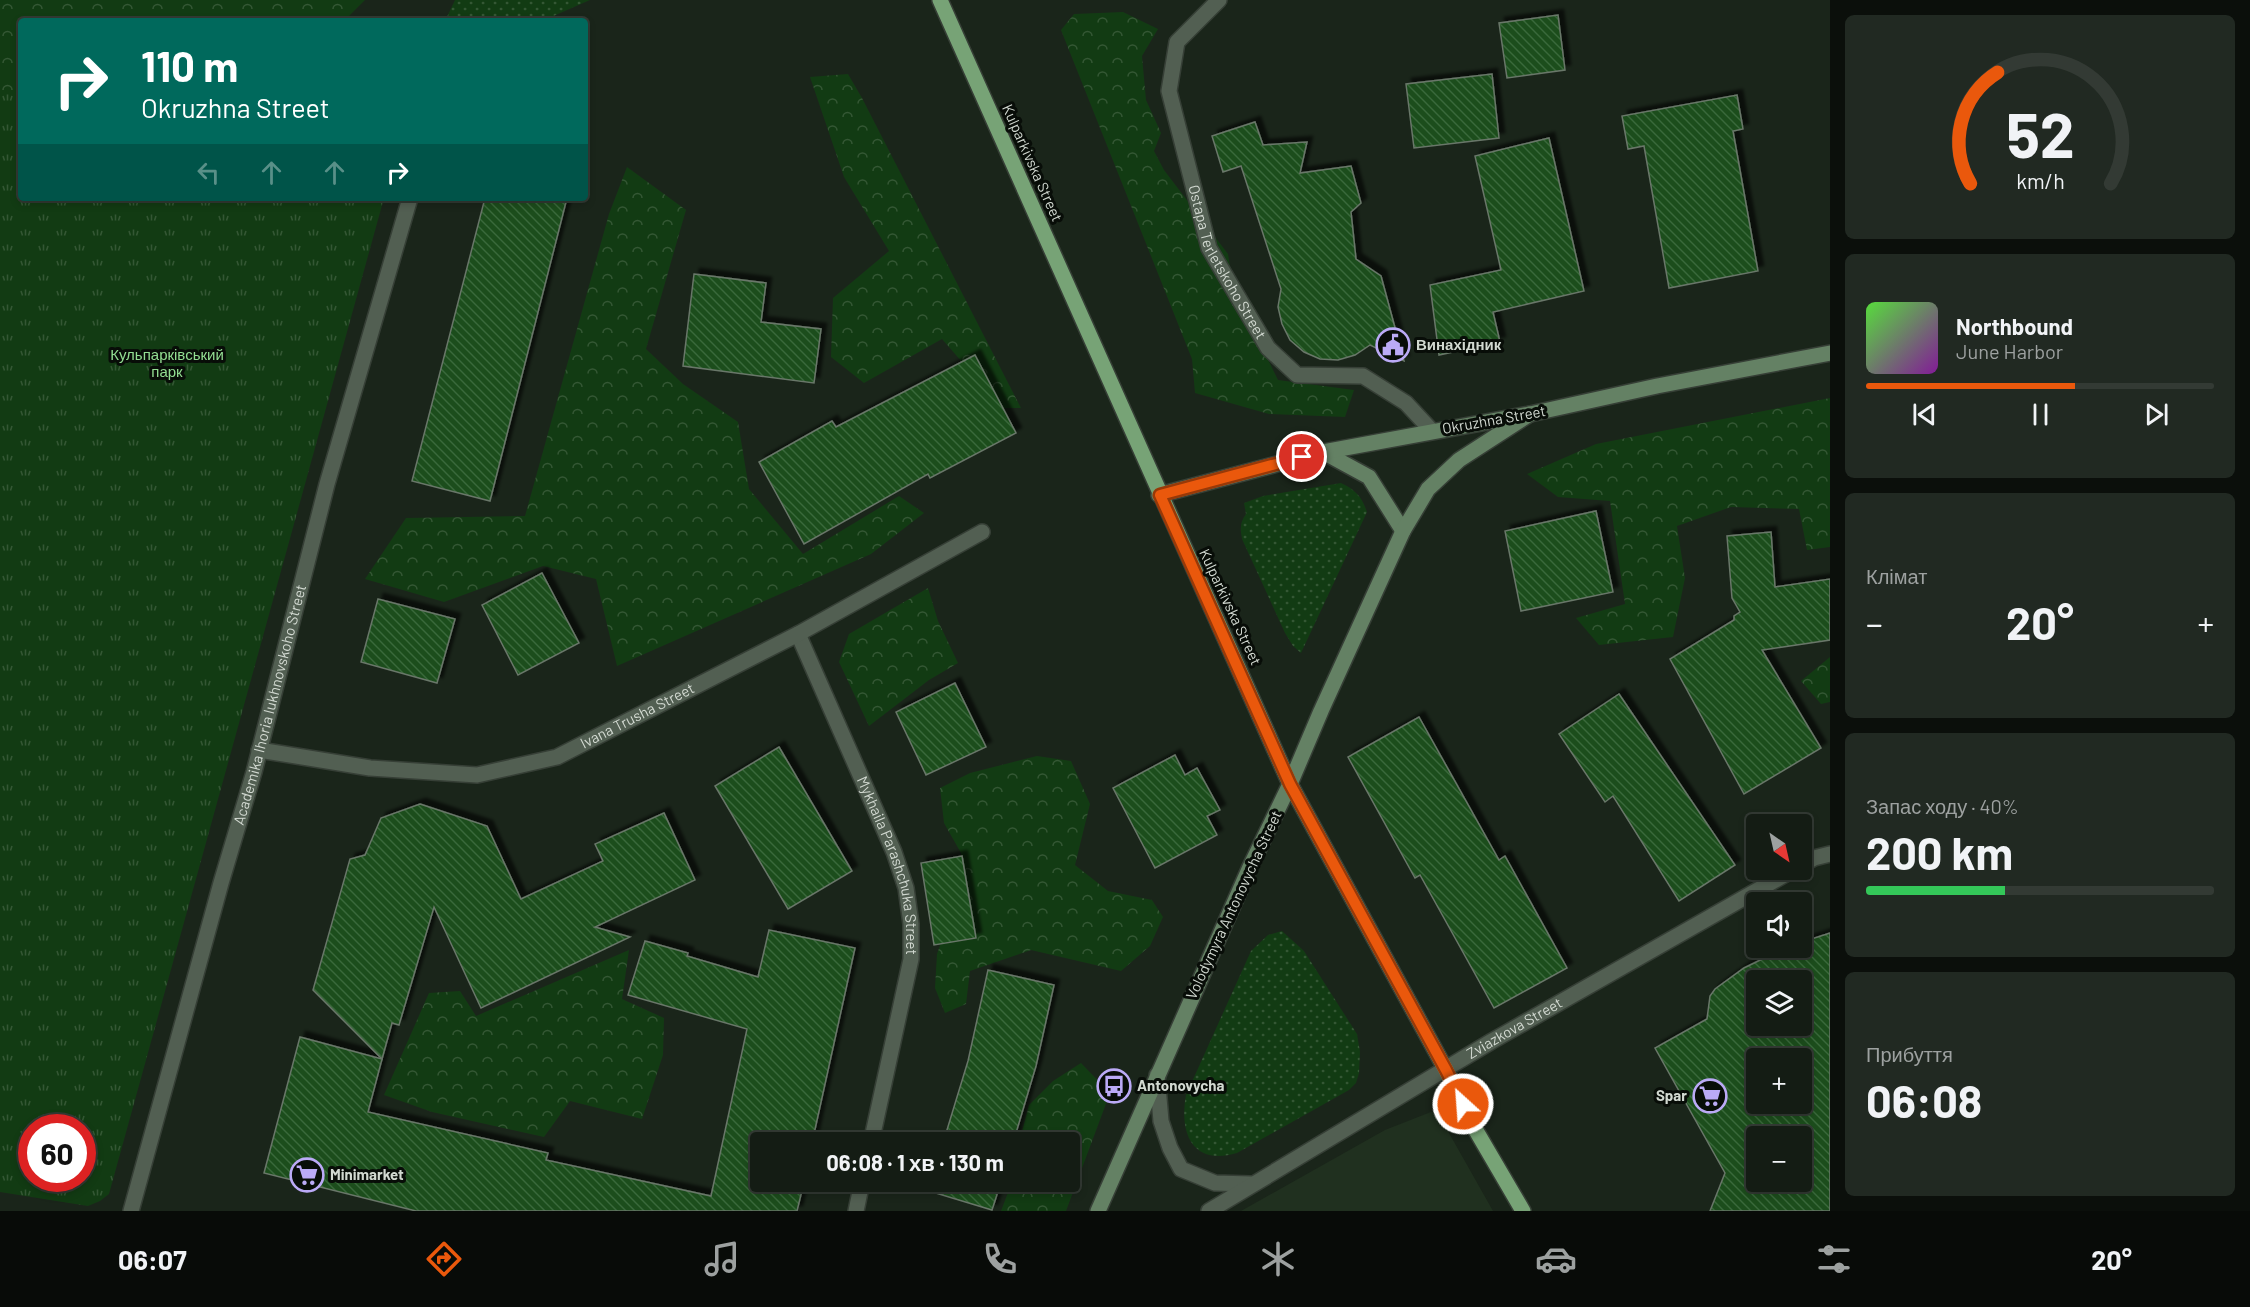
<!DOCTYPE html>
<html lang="uk">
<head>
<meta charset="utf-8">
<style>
	body { margin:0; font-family:Barlow,sans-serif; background:#212922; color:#f1f3f6; height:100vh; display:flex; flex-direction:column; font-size:22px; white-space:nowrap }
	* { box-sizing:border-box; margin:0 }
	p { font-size:20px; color:#9da1a0 }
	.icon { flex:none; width:33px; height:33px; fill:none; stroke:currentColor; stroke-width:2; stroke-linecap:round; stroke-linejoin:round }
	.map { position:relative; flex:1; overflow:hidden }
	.drawer { display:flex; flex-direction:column; gap:15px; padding:15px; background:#0b0f0b; width:420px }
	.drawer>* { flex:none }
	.hud { position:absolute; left:18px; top:18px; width:570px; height:183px; border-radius:6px; box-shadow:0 3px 9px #0003,0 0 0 2px #333a34; background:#00695c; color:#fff; overflow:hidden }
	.needle { width:39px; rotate:146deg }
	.buttons { position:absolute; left:1746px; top:814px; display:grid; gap:12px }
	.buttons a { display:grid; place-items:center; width:66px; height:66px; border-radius:6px; background:#141c14; box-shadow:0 3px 9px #0003,0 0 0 2px #333a34; font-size:30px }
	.speed { position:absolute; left:18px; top:1114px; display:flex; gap:12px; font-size:30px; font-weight:700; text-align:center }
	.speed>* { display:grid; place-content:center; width:78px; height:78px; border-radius:50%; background:#141c14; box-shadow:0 3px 9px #0003,0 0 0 2px #333a34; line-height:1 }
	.speed .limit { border:9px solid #d22; background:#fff; color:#111 }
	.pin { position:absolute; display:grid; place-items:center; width:51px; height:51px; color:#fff; margin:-26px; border:3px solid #fff; border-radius:50%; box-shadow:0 2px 6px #0007 }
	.me { position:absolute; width:66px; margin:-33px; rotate:334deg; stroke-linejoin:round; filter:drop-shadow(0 0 4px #0008) }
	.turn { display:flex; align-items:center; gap:21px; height:126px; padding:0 24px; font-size:27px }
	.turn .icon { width:78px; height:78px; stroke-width:2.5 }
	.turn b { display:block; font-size:42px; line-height:51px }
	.lanes { display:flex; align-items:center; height:57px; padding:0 24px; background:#0003; justify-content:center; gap:30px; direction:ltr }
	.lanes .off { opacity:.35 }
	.big { font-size:45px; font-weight:700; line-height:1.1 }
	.drawer .widget { flex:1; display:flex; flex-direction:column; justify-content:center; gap:9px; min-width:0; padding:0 21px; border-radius:9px; background:#212922 }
	.drawer .dial { align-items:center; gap:0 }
	.dial svg { height:156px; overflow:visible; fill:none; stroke:#333a34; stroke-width:7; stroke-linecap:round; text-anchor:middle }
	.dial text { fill:#f1f3f6; stroke:none }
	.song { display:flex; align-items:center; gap:18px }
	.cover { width:72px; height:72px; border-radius:9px; background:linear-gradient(135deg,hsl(110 70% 55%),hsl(290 70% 35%)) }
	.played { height:6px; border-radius:3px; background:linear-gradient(90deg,#ea580c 60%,#333a34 60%) }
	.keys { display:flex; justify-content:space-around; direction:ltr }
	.heat { display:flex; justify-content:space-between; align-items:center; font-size:33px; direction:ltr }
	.charge { height:9px; border-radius:4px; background:linear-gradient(90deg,#34c759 40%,#333a34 0) }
	.trip { position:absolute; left:750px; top:1132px; width:330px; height:60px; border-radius:6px; background:#141c14; box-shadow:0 3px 9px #0003,0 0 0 2px #333a34; font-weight:700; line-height:60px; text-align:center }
	.menu { display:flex; height:96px; justify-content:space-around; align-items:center; background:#080b08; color:#9da1a0 }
	.menu .icon { width:42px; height:42px }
	.menu .active { color:#ea580c }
	.menu b { font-size:27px; color:#f1f3f6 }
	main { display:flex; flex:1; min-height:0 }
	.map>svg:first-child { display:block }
</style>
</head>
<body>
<main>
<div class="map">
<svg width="1830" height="1211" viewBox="0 0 1830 1211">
	<defs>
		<pattern id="grass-dots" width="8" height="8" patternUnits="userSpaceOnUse" patternTransform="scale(1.5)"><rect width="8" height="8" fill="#123b13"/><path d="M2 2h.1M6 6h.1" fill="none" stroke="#345734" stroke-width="1.8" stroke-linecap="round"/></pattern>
		<pattern id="forest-crowns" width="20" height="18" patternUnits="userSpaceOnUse" patternTransform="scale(1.5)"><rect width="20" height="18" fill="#123b13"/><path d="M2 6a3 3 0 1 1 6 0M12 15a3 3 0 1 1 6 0" fill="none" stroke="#345734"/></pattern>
		<pattern id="park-tufts" width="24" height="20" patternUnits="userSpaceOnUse" patternTransform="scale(1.5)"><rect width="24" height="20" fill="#123b13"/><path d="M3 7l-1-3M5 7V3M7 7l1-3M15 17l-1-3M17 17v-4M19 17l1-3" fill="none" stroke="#345734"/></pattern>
		<pattern id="building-back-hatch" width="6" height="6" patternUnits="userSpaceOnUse" patternTransform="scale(1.5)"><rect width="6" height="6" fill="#1a4e1b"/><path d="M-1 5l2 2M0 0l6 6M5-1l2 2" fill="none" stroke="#3a673b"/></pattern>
		<filter id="shadow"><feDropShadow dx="5.5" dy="-5.5" stdDeviation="1.5" flood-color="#0009"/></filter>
	</defs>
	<rect width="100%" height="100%" fill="#1a251a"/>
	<path fill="#20301f" d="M 1436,1110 L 1493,1211 L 1241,1211 L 1385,1130 Z"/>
	<g fill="url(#grass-dots)">
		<path d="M 455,0 L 590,0 L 542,21 L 445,21 Z"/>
		<path d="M 1341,483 C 1356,490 1362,497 1367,512 L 1301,653 L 1293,646 L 1285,633 L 1242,539 C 1240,528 1240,522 1246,514 L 1244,503 L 1263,496 Z"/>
		<path d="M 1282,931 L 1304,951 L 1357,1034 L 1360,1052 L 1359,1073 L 1356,1083 L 1349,1090 L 1237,1153 C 1192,1166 1179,1133 1186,1095 L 1251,951 L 1268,935 Z"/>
	</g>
	<g fill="url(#forest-crowns)">
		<path d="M 0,0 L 365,0 L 344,21 L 21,21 L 21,198 L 0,315 Z"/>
		<path d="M 1123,12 L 1158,29 L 1142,56 L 1146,100 L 1161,133 L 1154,151 L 1164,170 L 1228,254 L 1234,290 L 1278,380 L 1354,390 L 1345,417 L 1269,414 L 1195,393 L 1192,359 L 1061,30 L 1074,14 Z"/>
		<path d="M 848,74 L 862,98 L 1021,408 L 1002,408 L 942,339 L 864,383 L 831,357 L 833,298 L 889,251 L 844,177 L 810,77 Z"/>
		<path d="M 627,167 L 686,210 L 646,349 L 683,384 L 738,422 L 749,489 L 803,554 L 899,496 L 924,513 L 871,554 L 617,666 L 596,579 L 543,566 L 444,602 L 365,579 L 406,518 L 525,516 L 609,214 Z"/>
		<path d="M 1830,398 L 1830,547 L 1807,550 L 1799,509 L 1731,507 L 1677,526 L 1685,578 L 1673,637 L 1599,645 L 1576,618 L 1625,604 L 1610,501 L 1558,497 L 1527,474 L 1596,444 Z"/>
		<path d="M 928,588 L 938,621 L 958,663 L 929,680 L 869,726 L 839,662 L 849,634 Z"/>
		<path d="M 1830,657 L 1830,702 L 1821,704 L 1801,681 Z"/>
		<path d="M 1037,756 L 1071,761 L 1090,804 L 1075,865 L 1108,891 L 1152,900 L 1163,917 L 1150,946 L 1121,971 L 1031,950 L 970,971 L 966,1004 L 945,1013 L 935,988 L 937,954 L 960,888 L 961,853 L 944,823 L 940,788 L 970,773 Z"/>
		<path d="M 629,950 L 622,999 L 664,1018 L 663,1055 L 642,1119 L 570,1101 L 544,1137 L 432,1112 L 384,1095 L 429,993 L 460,991 L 476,1016 Z"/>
		<path d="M 1081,1063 L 1110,1093 L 1066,1211 L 1001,1211 L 1012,1182 L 1070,1182 L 1070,1143 L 1019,1143 L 1029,1105 L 1053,1081 Z"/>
	</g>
	<path fill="url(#park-tufts)" fill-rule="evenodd" d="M 0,91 L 21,93 L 21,198 L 384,198 L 109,1194 L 100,1201 L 88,1206 L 0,1192 ZM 32,1128 L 82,1128 L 82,1179 L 32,1179 Z"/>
	<g fill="url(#building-back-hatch)" stroke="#697769" stroke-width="1.5" fill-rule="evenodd" filter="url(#shadow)">
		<path d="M 1558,15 L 1565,70 L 1507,78 L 1499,23 Z"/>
		<path d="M 1492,74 L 1499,138 L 1414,148 L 1406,84 Z"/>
		<path d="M 1737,95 L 1743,129 L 1733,131 L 1758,271 L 1669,288 L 1644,146 L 1628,149 L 1622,116 Z"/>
		<path d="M 1255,122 L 1263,145 L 1307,142 L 1300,173 L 1351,166 L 1361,203 L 1351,212 L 1356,259 L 1381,276 L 1404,361 L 1370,345 L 1355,355 L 1338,360 L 1320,359 L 1304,352 L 1290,340 L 1282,324 L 1278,307 L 1281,289 L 1241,166 L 1223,172 L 1212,136 Z"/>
		<path d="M 1549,138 L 1584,291 L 1493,312 L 1500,342 L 1439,355 L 1430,285 L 1501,270 L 1475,156 Z"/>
		<path d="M 485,198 L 567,198 L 490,501 L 412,481 Z"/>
		<path d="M 694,274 L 766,283 L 761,322 L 821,329 L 814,383 L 683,366 Z"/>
		<path d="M 975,355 L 1016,433 L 930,478 L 928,474 L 804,544 L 759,462 L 832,421 L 836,427 Z"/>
		<path d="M 1596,511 L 1613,592 L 1521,611 L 1505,531 Z"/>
		<path d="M 1771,532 L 1775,587 L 1830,579 L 1830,640 L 1762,650 L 1821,748 L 1744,794 L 1670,659 L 1734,620 L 1734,616 L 1740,612 L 1732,598 L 1727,536 Z"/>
		<path d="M 542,573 L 579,643 L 518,675 L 482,605 Z"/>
		<path d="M 378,599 L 455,619 L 437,683 L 361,662 Z"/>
		<path d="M 955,683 L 986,747 L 926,775 L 896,712 Z"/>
		<path d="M 1619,694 L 1735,865 L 1679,901 L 1613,796 L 1605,802 L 1559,734 Z"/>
		<path d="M 1419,717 L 1499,860 L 1505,856 L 1567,968 L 1494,1008 L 1420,875 L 1415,878 L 1348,757 Z"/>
		<path d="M 779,747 L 852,871 L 788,909 L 715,786 Z"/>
		<path d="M 1175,755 L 1185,775 L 1197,768 L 1220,810 L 1207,816 L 1217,835 L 1155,868 L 1113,788 Z"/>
		<path d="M 420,804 L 487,826 L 521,899 L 603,861 L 595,844 L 664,813 L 695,880 L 595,927 L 630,937 L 481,1008 L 434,907 L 399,1025 L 392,1023 L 382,1059 L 313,990 L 350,859 L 365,855 L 381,818 Z"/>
		<path d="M 962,856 L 976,938 L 934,945 L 921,863 Z"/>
		<path d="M 769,930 L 855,948 L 812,1143 L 760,1143 L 760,1182 L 804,1182 L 797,1211 L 416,1211 L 264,1173 L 300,1037 L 382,1059 L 368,1112 L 548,1153 L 546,1160 L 711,1196 L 747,1029 L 628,995 L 645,941 L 688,953 L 687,956 L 758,977 Z"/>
		<path d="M 1830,933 L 1830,1211 L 1710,1211 L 1725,1173 L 1655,1048 L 1707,1019 L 1710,996 L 1715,989 L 1744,968 L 1785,948 L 1802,948 L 1802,942 ZM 1756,981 L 1802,981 L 1802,1026 L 1756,1026 ZM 1756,1059 L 1802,1059 L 1802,1104 L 1756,1104 ZM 1756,1137 L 1802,1137 L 1802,1182 L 1756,1182 Z"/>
		<path d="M 988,970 L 1054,985 L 1036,1066 L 1013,1143 L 943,1143 L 968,1061 Z"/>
		<path d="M 931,1182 L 1001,1182 L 992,1210 L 929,1191 Z"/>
	</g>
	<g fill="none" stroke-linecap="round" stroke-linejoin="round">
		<g stroke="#363f36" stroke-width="18">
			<g id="minor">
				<path id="s1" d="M 1219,0 L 1177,42 L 1169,91 L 1209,248 L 1268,348 L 1297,375 L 1363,376 L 1406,403 L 1432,431"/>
				<path id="s2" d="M 798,634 L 894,852 L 906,888 L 911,924 L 911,959 L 871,1143"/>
				<path id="s3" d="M 259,750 L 370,768 L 477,775 L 557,757 L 798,634 L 982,532"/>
				<path d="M 1802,865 L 1814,858 L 1830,854"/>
				<path d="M 1157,1075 L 1161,1121 L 1170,1148 L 1181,1169 L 1215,1183 L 1251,1184"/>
				<path id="s4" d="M 131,1211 L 221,883 L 254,772 L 327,484 L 410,198"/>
				<path d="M 856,1211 L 862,1182"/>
				<path id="s5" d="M 1209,1211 L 1492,1041 L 1793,870"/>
			</g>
		</g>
		<g stroke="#363f36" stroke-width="18">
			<g id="secondary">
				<path d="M 1323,452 L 1369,477 L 1403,531"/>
				<path d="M 1159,495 L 1323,452 L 1530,414 L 1657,386 L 1830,353"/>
				<path d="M 1098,1211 L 1250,867 L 1290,784 L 1321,711 L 1403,531 L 1428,489 L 1459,460 L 1530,414"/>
			</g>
		</g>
		<g stroke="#363f36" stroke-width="18">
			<path id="primary" d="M 940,0 L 1290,784 L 1446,1070 L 1471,1122 L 1523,1211"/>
		</g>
		<use href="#minor" stroke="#525f52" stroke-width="15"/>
		<use href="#secondary" stroke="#648164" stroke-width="15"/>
		<use href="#primary" stroke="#77a376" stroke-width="15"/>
	</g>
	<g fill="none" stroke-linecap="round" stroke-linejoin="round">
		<g stroke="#983908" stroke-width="15">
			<path id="route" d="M 1302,457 L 1160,495 L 1290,784 L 1446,1070 L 1463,1104"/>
		</g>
		<use href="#route" stroke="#ea580c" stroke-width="10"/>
	</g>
	<defs>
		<g id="civic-ring" transform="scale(1.725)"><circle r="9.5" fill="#080d08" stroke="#bbaaf6" stroke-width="1.5"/><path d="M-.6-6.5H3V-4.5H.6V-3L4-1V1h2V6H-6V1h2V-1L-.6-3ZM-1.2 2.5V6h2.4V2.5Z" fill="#bbaaf6"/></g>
		<g id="bus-ring" transform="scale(1.725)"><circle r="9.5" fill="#080d08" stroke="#bbaaf6" stroke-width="1.5"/><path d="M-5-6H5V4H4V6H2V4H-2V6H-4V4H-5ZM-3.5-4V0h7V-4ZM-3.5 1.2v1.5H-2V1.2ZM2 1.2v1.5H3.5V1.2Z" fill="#bbaaf6"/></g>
		<g id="supermarket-ring" transform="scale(1.725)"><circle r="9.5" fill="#080d08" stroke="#bbaaf6" stroke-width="1.5"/><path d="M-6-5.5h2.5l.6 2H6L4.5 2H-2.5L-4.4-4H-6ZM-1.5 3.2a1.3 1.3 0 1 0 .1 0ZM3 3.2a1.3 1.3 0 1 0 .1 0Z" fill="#bbaaf6"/></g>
	</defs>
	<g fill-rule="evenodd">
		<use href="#civic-ring" x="1393" y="345"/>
		<use href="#bus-ring" x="1114" y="1086"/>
		<use href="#supermarket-ring" x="1710" y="1096"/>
		<use href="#supermarket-ring" x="307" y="1175"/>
	</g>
	<g text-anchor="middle" stroke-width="6" stroke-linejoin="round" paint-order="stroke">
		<g font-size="15" fill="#d2d9d1" stroke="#080d08">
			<text transform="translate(1032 163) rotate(66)" y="5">Kulparkivska Street</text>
			<text dy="5" stroke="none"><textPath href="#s1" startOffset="291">Ostapa Terletskoho Street</textPath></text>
			<text transform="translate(1494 420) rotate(-10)" y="5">Okruzhna Street</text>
			<text transform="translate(1230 607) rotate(65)" y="5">Kulparkivska Street</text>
			<text dy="5" stroke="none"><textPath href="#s4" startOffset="525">Academika Ihoria Iukhnovskoho Street</textPath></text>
			<text dy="5" stroke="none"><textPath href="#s3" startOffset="392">Ivana Trusha Street</textPath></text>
			<text dy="5" stroke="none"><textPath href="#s2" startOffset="250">Mykhaila Parashchuka Street</textPath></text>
			<text transform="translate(1234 905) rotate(-65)" y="5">Volodymyra Antonovycha Street</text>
			<text dy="5" stroke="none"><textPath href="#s5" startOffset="356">Zviazkova Street</textPath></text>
		</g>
		<g font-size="15" font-weight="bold" fill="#d2d9d1" stroke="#080d08" text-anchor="start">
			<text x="1416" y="350">Винахідник</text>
			<text x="1137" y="1091">Antonovycha</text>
			<text x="1687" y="1101" text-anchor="end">Spar</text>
			<text x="330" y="1180">Minimarket</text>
		</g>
		<g font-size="15" fill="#93de92" stroke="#080d08">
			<text x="167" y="360">Кульпарківський<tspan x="167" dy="17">парк</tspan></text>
		</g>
	</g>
</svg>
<div class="buttons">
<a><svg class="needle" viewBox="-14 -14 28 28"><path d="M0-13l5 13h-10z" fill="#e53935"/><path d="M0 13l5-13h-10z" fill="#9da1a0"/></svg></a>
<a><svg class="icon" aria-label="sound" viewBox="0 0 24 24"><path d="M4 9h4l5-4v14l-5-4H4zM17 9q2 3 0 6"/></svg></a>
<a><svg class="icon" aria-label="layers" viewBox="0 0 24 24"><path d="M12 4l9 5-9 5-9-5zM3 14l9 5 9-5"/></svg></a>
<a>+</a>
<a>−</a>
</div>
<div class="speed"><div class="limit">60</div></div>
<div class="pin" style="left:1302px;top:457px;background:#d93025"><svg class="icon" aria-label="arrive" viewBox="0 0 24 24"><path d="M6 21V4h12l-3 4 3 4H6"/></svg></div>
<svg class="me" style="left:1463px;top:1104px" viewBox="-20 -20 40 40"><circle r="17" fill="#ea580c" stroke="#fff" stroke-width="3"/><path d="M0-11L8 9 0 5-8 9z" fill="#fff"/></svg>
<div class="trip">06:08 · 1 хв · 130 m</div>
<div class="hud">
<div class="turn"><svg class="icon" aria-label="right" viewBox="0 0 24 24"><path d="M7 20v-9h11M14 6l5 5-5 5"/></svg><div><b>110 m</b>Okruzhna Street</div></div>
<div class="lanes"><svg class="icon off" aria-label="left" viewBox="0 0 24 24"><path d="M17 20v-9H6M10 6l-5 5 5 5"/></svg><svg class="icon off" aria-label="ahead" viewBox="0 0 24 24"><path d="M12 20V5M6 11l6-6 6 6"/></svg><svg class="icon off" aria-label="ahead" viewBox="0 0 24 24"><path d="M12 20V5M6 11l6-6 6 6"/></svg><svg class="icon" aria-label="right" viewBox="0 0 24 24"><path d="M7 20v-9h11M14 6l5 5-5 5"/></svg></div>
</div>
</div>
<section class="drawer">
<div class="widget dial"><svg viewBox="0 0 100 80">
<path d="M14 69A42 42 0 1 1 86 69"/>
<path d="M14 69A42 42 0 0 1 28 12" stroke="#ea580c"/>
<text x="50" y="56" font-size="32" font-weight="700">52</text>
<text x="50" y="72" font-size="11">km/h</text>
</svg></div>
<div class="widget">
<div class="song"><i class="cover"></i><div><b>Northbound</b><p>June Harbor</p></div></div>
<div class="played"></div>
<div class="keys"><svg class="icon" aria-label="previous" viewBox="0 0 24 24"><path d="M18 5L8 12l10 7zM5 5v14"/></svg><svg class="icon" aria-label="pause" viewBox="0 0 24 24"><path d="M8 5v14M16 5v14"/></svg><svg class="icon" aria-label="next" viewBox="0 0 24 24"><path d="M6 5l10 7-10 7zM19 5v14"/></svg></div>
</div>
<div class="widget"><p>Клімат</p>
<div class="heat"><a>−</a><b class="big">20°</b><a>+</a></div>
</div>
<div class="widget"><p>Запас ходу · 40%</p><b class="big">200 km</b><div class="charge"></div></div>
<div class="widget"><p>Прибуття</p><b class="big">06:08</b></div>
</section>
</main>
<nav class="menu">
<b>06:07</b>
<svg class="icon active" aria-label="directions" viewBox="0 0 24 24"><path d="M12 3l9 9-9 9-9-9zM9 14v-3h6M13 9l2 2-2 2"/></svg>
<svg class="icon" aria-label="music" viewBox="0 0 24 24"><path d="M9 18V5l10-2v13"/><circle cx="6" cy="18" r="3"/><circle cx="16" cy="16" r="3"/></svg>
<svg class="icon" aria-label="phone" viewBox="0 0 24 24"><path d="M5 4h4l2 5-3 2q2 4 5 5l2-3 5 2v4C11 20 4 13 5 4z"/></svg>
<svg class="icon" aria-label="climate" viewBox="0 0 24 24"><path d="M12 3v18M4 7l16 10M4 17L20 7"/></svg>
<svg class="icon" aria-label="car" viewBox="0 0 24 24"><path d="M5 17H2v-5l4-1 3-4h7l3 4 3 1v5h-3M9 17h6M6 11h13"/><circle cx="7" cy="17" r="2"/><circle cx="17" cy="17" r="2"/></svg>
<svg class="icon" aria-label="filters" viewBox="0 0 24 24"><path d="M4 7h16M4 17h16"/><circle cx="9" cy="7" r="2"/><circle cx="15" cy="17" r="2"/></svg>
<b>20°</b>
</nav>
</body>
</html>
